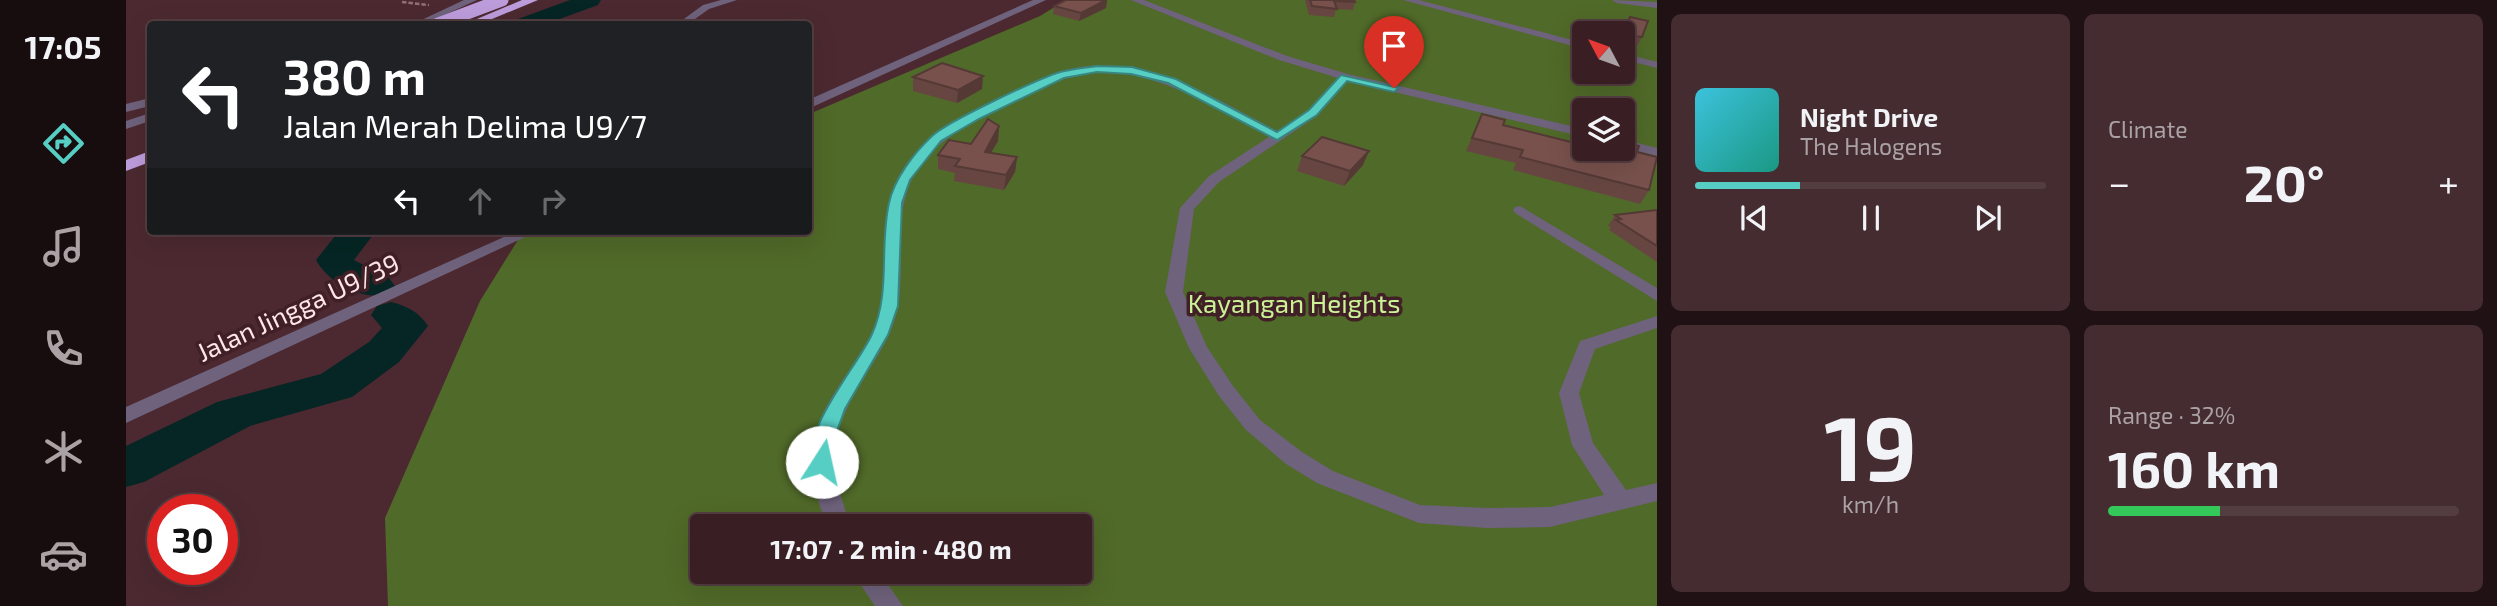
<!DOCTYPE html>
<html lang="en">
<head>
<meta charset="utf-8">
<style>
	body { margin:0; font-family:"Exo 2",sans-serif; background:#442c31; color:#f1f3f6; height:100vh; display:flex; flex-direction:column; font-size:26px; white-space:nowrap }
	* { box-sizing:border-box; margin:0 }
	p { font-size:23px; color:#aba2a6 }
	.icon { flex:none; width:38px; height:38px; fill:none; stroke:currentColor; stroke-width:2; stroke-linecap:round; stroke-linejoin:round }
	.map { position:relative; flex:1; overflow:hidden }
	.details { display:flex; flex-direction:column; gap:14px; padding:14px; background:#1f1114; width:840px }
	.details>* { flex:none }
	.guide { position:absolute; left:21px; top:21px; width:665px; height:214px; border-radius:7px; box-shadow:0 7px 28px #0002,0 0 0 2px #533d41; background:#202124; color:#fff; overflow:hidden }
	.needle { width:46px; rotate:311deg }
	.fabs { position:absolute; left:1446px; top:21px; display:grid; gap:14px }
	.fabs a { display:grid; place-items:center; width:63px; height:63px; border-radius:7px; background:#391f24; box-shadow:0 7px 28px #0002,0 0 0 2px #533d41; font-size:35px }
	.speed { position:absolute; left:21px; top:494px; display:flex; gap:14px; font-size:35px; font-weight:700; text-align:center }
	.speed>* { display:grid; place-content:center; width:91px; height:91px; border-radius:50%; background:#391f24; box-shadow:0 7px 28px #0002,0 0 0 2px #533d41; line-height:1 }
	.speed .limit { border:10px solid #d22; background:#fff; color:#111 }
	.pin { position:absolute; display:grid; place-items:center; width:60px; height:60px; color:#fff; margin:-72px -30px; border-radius:50% 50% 50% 0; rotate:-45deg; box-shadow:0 0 7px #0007 }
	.pin .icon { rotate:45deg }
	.me { position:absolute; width:77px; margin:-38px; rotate:10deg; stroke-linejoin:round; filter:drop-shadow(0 0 5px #0008) }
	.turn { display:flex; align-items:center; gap:24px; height:147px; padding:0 21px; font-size:32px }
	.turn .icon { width:91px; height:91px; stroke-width:2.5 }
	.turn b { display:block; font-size:49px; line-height:60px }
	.lanes { display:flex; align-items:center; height:66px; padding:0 21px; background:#0003; justify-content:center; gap:35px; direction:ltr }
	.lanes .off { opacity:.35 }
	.big { font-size:52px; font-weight:700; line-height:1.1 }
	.details .tile { flex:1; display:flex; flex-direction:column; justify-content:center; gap:10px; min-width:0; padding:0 24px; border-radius:10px; background:#442c31 }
	.details .dial { align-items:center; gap:0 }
	.dial b { font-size:91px; line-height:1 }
	.song { display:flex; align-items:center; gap:21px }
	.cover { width:84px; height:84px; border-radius:10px; background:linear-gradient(135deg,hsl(190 70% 55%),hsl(170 70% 35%)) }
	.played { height:7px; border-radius:4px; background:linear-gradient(90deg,#56cec4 30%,#533d41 30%) }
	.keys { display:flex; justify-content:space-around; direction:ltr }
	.heat { display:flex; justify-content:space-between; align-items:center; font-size:38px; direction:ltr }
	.charge { height:10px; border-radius:5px; background:linear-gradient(90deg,#34c759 32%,#533d41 0) }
	.details .tiles { flex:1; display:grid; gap:14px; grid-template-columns:repeat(2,1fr) }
	.trip { position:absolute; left:564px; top:514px; width:402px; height:70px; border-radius:7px; background:#391f24; box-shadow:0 7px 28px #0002,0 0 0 2px #533d41; font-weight:700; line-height:70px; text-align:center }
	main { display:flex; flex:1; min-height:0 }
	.tabs { display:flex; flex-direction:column; width:126px; justify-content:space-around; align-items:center; background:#170c0e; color:#aba2a6 }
	.tabs .icon { width:49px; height:49px }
	.tabs .selected { color:#56cec4 }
	.tabs b { font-size:32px; color:#f1f3f6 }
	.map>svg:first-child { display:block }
</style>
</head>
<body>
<main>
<nav class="tabs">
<b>17:05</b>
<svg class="icon selected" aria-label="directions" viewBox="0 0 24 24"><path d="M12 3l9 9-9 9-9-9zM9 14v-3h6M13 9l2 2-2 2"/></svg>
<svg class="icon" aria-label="music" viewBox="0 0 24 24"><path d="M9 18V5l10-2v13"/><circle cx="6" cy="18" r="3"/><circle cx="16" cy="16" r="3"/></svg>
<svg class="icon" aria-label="phone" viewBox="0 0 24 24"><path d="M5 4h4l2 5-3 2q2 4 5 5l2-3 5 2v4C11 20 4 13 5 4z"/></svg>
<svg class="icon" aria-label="climate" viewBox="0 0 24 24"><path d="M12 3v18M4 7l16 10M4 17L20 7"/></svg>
<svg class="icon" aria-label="car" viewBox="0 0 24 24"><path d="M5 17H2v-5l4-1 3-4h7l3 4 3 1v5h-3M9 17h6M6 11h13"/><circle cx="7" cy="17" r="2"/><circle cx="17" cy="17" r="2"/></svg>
</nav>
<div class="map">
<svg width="1531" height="606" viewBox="0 0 1531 606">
	<rect width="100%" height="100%" fill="#4c2930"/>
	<path fill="#506a29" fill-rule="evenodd" d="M 940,0 L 1531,0 L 1531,606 L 262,606 L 259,518 L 354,301 L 395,235 L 405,231 L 682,231 L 683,114 L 914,16 ZM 1458,33 L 1496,33 L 1496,72 L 1458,72 ZM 1458,110 L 1496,110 L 1496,149 L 1458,149 ZM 576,527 L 954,527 L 954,572 L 576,572 Z"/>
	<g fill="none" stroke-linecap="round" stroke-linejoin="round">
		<g fill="#052624" fill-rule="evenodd">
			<path d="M 444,0 L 475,0 L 472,5 L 420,24 L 389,24 L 392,19 Z"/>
			<path d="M 213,231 L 250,231 L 228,260 L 263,278 L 269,286 L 263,294 C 237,301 203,284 190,260 Z"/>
			<path d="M 265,302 C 281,306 293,312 302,326 L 273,362 L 226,397 L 124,426 L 18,482 L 0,487 L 0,446 L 91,402 L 195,374 L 243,342 L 256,328 L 245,315 L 251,306 Z"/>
		</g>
		<path stroke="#8f7076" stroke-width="2.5" stroke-dasharray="4.5 2" stroke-linecap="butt" d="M 276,2 L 303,5"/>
		<g fill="#6f627c" fill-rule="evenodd">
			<path d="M 338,0 L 351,0 L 299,24 L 287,24 Z"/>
			<path d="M 595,0 L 611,0 L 583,9 L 562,24 L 551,24 L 577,5 Z"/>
			<path d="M 907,0 L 920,0 L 682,109 L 682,100 Z"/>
			<path d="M 1005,0 L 1018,0 L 1161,56 L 1222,74 L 1458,129 L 1458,137 L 1222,81 L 1191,116 L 1093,182 L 1068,209 L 1057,292 L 1081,347 L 1107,386 L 1134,420 L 1176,452 L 1207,471 L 1294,505 L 1361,508 L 1424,507 L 1478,495 L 1446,445 L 1433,393 L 1454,341 L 1531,316 L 1531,328 L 1469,349 L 1453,393 L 1467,443 L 1500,490 L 1531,483 L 1531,501 L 1424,527 L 1361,528 L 1293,523 L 1191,483 L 1160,464 L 1120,430 L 1093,396 L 1063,348 L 1039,292 L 1054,208 L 1083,176 L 1143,137 C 1081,104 1014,57 940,77 C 915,84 892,100 869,111 C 836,128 801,146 785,181 C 765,226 783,276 768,322 C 762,340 751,357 741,373 C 702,437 700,457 725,527 L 701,527 C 694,505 685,484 685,460 C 685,408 732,369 750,323 C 767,278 751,227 770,182 C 787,145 822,125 856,108 C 882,96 906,80 933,72 C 1011,47 1085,96 1151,131 L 1183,110 L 1212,78 L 1153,60 Z"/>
			<path d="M 1277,0 L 1293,0 L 1458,43 L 1458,49 Z"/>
			<path d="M 1486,0 L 1531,2 L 1531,8 L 1491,3 Z"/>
			<path d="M 1496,53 L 1531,62 L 1531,68 L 1496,59 Z"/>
			<path d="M 24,98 L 24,106 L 0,112 L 0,104 Z"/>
			<path d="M 24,113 L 24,121 L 0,129 L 0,121 Z"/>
			<path d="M 1496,139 L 1531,148 L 1531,156 L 1496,147 Z"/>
			<path d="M 1394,206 L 1531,288 L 1531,301 L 1389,213 L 1387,210 L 1389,207 Z"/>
			<path d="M 391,231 L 412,231 L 0,423 L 0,407 Z"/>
			<path d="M 726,572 L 753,572 L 777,606 L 749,606 Z"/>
		</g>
		<g fill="#bd9cdc" fill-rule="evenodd">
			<path d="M 396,0 L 412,0 L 354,24 L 339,24 Z"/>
			<path d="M 24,151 L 24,162 L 0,171 L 0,160 Z"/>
		</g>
		<path stroke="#bd9cdc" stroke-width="13" d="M 312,24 L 376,0"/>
	</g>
	<g fill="#674641">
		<path d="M 981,0 L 980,8 L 953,21 L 927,14 L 928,6 Z"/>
		<path d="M 1179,0 L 1228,0 L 1229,2 L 1227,10 L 1210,9 L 1208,17 L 1183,15 Z"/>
		<path d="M 1504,17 L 1516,37 L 1511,46 L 1496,43 L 1496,33 Z"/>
		<path d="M 787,77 L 856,89 L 831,103 L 787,91 Z"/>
		<path d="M 1356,114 L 1377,125 L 1452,144 L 1455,138 L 1511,152 L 1523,190 L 1514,204 L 1387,170 L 1390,163 L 1340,151 Z"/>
		<path d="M 873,126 L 872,141 L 865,153 L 891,157 L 889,172 L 878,190 L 828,181 L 829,173 L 812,169 L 812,155 L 845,144 Z"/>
		<path d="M 1176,156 L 1237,165 L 1218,186 L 1171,171 Z"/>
		<path d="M 1531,210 L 1531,262 L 1483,230 L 1485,227 L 1482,226 L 1489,215 Z"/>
	</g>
	<g fill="#543935">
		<path d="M 981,0 L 980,8 L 953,21 L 955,13 Z"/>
		<path d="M 857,76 L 856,89 L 831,103 L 832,90 Z"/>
		<path d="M 873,126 L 872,141 L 857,166 L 859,152 Z"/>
		<path d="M 1243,151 L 1237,165 L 1218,186 L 1224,171 Z"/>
		<path d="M 891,157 L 889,172 L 878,190 L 880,175 Z"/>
	</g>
	<g fill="#78514c" stroke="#543935" stroke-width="2">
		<path d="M 940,0 L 980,0 L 955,13 L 928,6 Z"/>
		<path d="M 1184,0 L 1228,0 L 1229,2 L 1208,1 L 1211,9 L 1186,6 Z"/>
		<path d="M 1504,17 L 1522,21 L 1516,37 L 1496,34 Z"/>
		<path d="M 816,63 L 857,76 L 832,90 L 787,77 Z"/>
		<path d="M 1356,114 L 1379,120 L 1377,125 L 1453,144 L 1455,138 L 1458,139 L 1458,149 L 1496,149 L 1496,142 L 1513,146 L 1511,152 L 1531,157 L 1523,190 L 1394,157 L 1397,150 L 1346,138 Z"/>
		<path d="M 862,119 L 873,126 L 859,152 L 891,157 L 880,175 L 829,166 L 834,159 L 812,155 L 823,140 L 845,144 Z"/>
		<path d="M 1196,137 L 1243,151 L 1224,171 L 1176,156 Z"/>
		<path d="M 1531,210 L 1531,246 L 1490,220 L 1495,219 L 1489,215 Z"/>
	</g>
	<path fill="#56cec4" stroke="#38867f" stroke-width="2" d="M 971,66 L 1006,67 L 1050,79 L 1151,132 L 1183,110 L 1215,75 L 1273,88 L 1268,92 L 1221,81 L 1191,115 L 1151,140 L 1042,83 L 1005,74 L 971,72 L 938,78 L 853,119 L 815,141 L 784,180 L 776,203 L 772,306 L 762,335 L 719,409 L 706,445 L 706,462 L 704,468 L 696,470 L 689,468 C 671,433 732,366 746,334 C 765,292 753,247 763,203 C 768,179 788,153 806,136 C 822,121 912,79 934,72 C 946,69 959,68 971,66 Z"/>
	<g text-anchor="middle" stroke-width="7" stroke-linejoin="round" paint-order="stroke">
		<g font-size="26" fill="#cbf396" stroke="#411f26">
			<text x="1168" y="313">Kayangan Heights</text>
		</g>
		<g font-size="26" fill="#fde5e9" stroke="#411f26">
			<text transform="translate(172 308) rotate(-25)" y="9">Jalan Jingga U9/39</text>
		</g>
	</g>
</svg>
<div class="fabs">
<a><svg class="needle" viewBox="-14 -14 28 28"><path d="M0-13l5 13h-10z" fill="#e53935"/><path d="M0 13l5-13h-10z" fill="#aba2a6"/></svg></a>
<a><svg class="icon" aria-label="layers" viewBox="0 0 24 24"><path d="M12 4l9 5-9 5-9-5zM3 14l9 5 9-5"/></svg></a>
</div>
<div class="speed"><div class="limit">30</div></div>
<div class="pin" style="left:1268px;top:88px;background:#d93025"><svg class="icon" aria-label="arrive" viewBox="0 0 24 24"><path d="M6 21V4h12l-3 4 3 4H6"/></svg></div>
<svg class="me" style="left:696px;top:462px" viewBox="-20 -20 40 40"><circle r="19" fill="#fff"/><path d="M0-13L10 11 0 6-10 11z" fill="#56cec4"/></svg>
<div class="trip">17:07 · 2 min · 480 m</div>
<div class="guide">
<div class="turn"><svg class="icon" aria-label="left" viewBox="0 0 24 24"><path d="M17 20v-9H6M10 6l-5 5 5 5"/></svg><div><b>380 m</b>Jalan Merah Delima U9/7</div></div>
<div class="lanes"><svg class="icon" aria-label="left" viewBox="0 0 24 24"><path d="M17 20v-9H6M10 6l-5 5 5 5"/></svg><svg class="icon off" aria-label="ahead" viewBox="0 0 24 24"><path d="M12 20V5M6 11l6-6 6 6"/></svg><svg class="icon off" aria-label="right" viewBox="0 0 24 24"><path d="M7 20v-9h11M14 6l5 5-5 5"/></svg></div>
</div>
</div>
<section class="details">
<div class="tiles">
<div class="tile">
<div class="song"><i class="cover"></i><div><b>Night Drive</b><p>The Halogens</p></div></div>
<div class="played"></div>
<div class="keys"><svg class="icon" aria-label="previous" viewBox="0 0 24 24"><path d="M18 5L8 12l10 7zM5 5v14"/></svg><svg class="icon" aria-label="pause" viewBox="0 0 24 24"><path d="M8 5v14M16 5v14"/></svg><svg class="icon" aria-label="next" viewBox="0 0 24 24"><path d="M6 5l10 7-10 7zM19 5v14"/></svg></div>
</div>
<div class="tile"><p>Climate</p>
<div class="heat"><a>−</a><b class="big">20°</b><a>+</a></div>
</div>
<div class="tile dial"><b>19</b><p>km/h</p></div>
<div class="tile"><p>Range · 32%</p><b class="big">160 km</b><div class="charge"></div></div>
</div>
</section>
</main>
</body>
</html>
